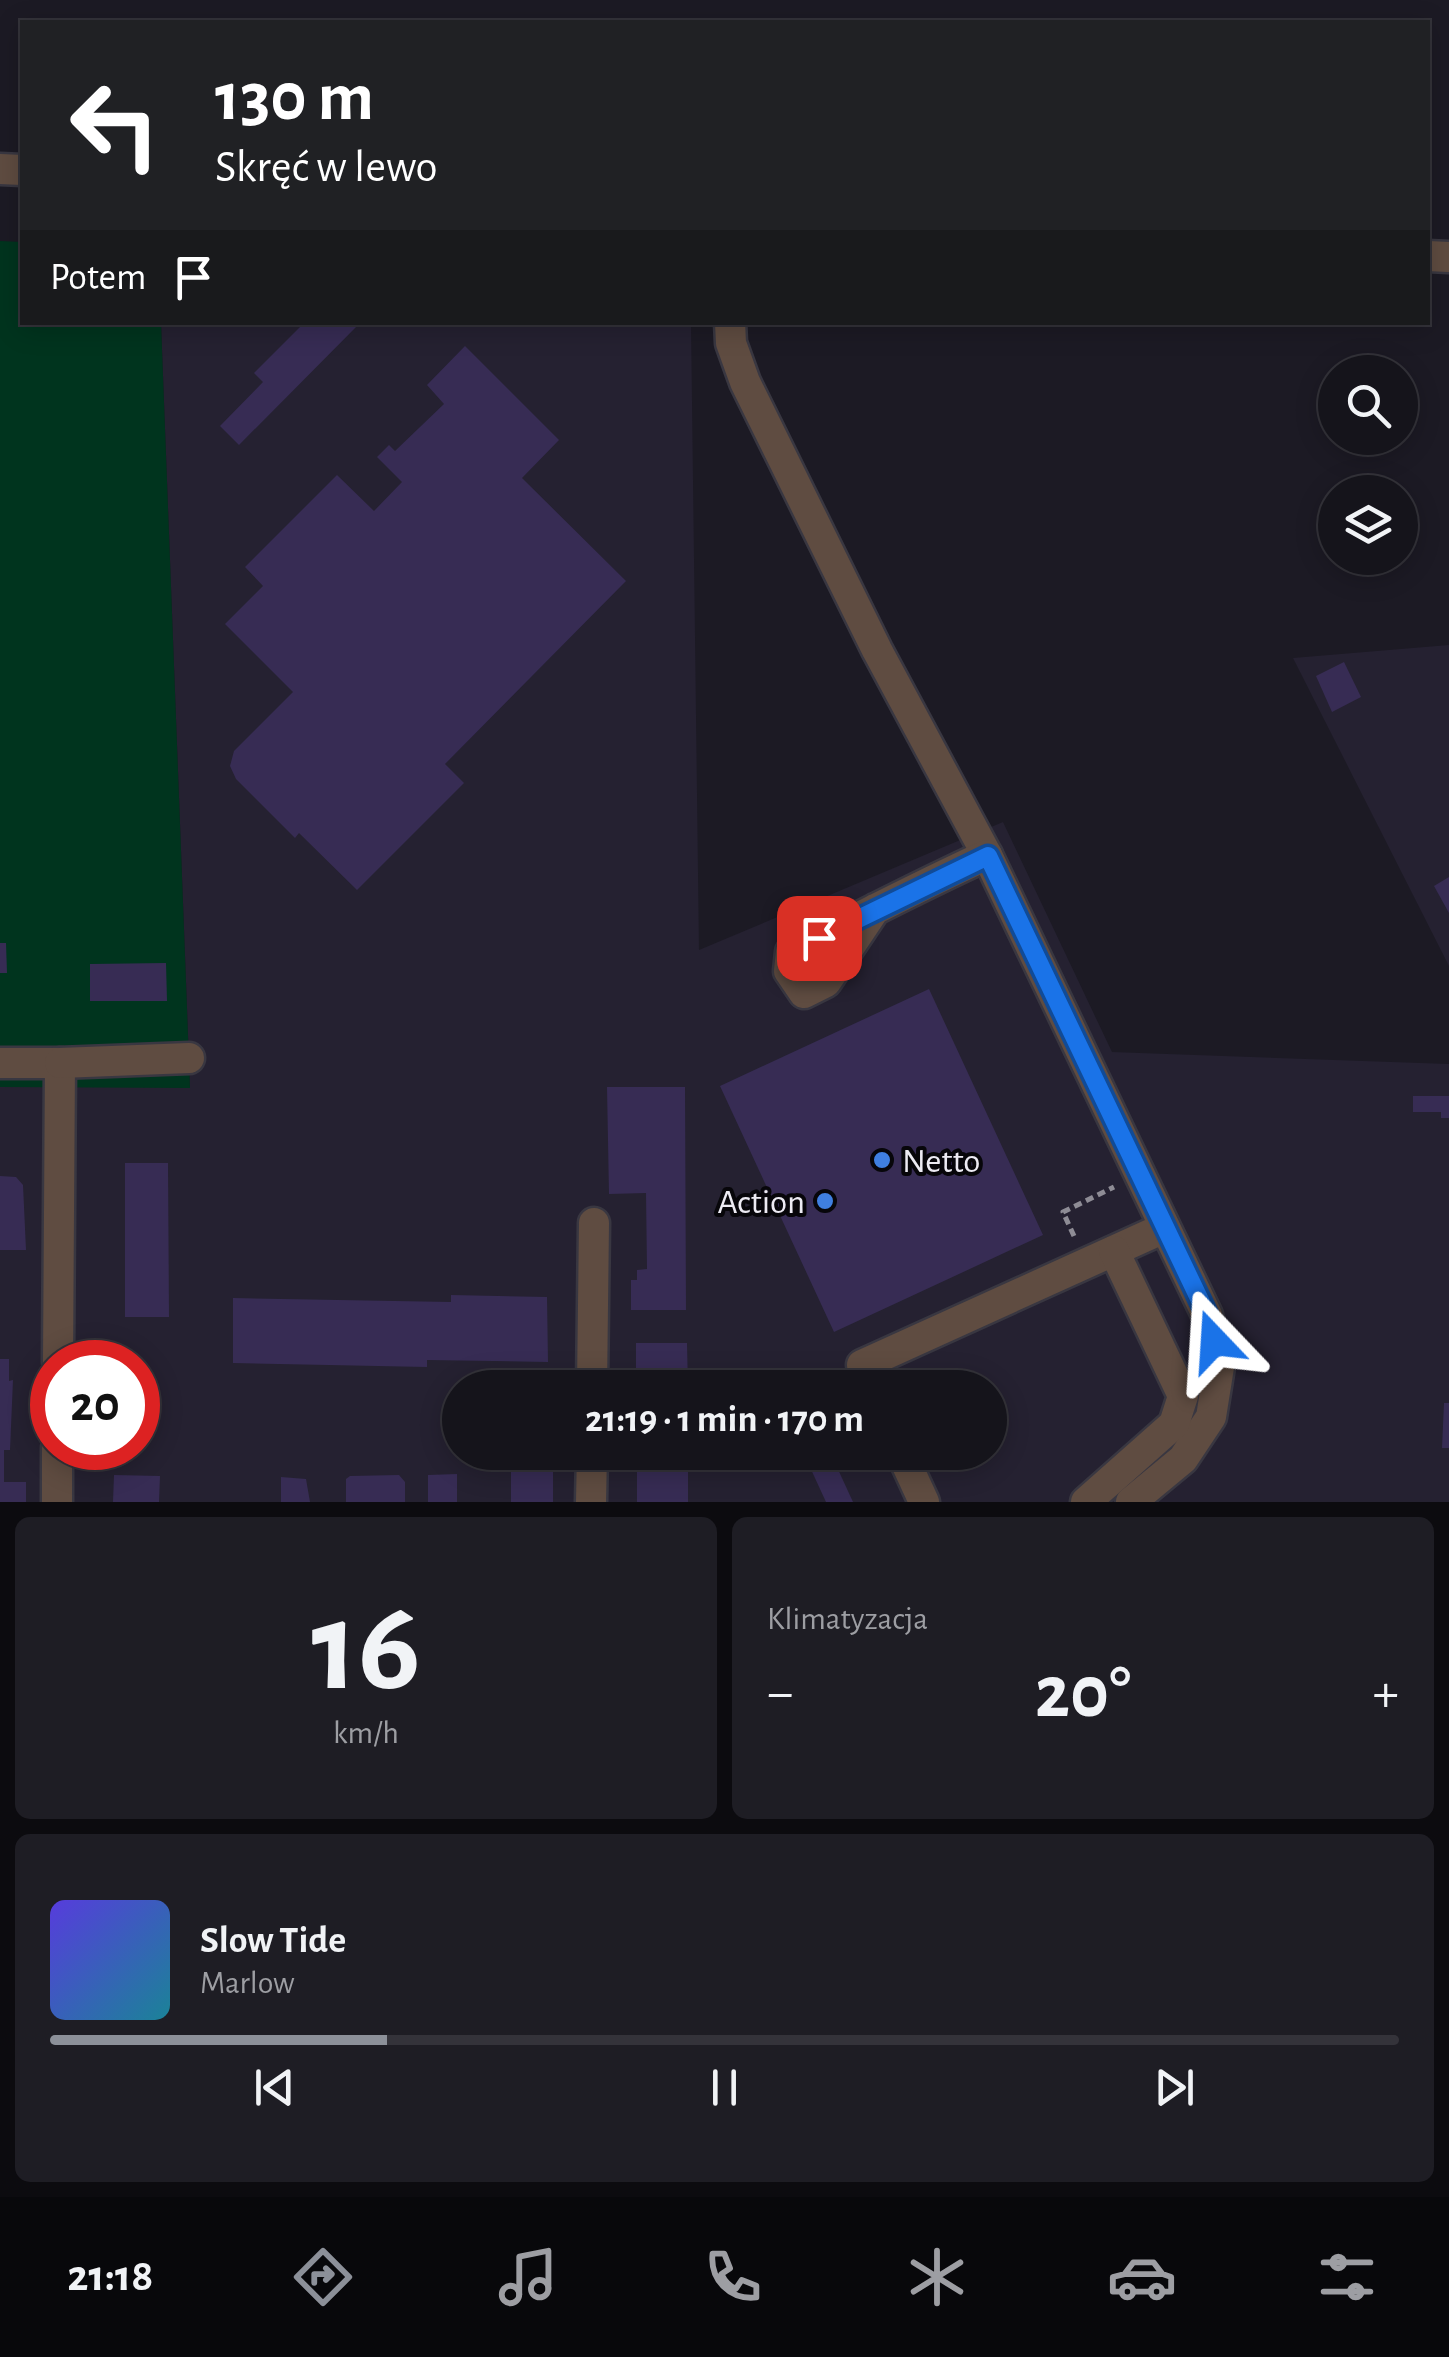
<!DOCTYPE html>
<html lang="pl">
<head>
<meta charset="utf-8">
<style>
	body { margin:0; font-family:"Alegreya Sans",sans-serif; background:#1e1d24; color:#f1f3f6; height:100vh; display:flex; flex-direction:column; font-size:38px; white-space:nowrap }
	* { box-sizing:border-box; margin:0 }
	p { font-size:32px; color:#9d9ea3 }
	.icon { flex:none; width:55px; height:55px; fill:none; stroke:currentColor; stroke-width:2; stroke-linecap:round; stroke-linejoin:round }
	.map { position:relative; height:1502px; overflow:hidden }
	.panel { display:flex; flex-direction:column; gap:15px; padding:15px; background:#0c0b0f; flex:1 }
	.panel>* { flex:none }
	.banner { position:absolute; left:20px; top:20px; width:1410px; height:305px; border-radius:0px; box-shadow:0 5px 25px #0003,0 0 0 2px #34333a; background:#202124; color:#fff; overflow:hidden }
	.controls { position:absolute; left:1318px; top:355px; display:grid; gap:20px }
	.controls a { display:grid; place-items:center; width:100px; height:100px; border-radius:50%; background:#15141b; box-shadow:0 5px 25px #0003,0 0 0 2px #34333a; font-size:50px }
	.speed { position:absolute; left:30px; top:1340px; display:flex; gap:20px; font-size:50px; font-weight:700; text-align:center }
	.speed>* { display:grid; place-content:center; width:130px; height:130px; border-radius:50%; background:#15141b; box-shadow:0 5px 25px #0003,0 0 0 2px #34333a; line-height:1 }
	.speed .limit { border:15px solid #d22; background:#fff; color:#111 }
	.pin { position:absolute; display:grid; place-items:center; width:85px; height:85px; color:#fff; margin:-42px; border-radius:20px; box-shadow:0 5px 15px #0006 }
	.me { position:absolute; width:110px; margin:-55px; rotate:340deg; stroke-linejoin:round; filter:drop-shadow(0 0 8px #0008) }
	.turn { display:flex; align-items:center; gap:35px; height:210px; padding:0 30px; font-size:45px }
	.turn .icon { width:130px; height:130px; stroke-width:2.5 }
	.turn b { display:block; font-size:70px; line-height:85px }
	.then { display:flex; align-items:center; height:95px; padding:0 30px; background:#0003; gap:20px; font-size:38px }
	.big { font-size:75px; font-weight:700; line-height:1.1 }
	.panel .tile { flex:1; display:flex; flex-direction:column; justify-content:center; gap:15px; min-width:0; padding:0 35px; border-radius:15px; background:#1e1d24 }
	.panel .dial { align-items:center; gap:0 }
	.dial b { font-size:130px; line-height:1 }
	.song { display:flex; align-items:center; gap:30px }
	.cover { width:120px; height:120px; border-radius:15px; background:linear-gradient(135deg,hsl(250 70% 55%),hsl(190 70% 35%)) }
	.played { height:10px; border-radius:5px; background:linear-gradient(90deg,#8c9099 25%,#34333a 25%) }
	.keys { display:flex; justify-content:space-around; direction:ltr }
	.heat { display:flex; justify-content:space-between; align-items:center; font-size:55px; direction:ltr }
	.panel .tiles { flex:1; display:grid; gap:15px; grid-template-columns:1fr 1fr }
	.tile:last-child { grid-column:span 2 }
	.trip { position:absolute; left:442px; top:1370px; width:565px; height:100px; border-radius:50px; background:#15141b; box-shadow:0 5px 25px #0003,0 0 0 2px #34333a; font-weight:700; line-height:100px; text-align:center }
	.tab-bar { display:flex; height:160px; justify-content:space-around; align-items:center; background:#08080b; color:#9d9ea3 }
	.tab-bar .icon { width:70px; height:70px }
	.tab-bar .active { color:#8c9099 }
	.tab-bar b { font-size:45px; color:#f1f3f6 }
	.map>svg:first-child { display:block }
</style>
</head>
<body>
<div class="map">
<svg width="1449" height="1502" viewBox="0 0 1449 1502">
	<rect width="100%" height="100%" fill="#1c1a24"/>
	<g fill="#252131" fill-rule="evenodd">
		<path d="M 161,323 L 691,323 L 699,950 L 1003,822 L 1112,1052 L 1449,1064 L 1449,1502 L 0,1502 L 0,1087 L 190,1087 ZM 52,1362 L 138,1362 L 138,1448 L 52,1448 ZM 460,1388 L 990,1388 L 990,1452 L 460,1452 Z"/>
		<path d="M 1449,645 L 1449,966 L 1293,658 Z"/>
	</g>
	<path fill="#00341e" d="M 0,241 L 22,242 L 22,322 L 161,323 L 190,1088 L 0,1087 Z"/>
	<g fill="#372c54">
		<path d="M 305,322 L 361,322 L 239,445 L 220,426 L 263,382 L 254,373 Z"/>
		<path d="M 465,346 L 559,440 L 522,478 L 626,581 L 445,764 L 464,783 L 357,890 L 299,833 L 295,838 L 236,779 L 230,766 L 234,751 L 293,692 L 225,624 L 263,586 L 245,567 L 337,475 L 374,511 L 402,482 L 377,457 L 389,445 L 395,451 L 444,404 L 427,385 Z"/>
		<path d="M 1344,662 L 1361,697 L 1332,712 L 1316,676 Z"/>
		<path d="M 1449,877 L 1449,913 L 1434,886 Z"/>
		<path d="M 0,943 L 6,943 L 7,973 L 0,973 Z"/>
		<path d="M 166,963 L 167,1001 L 90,1001 L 90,964 Z"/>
		<path d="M 929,989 L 1043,1235 L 834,1332 L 720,1086 Z"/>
		<path d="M 607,1087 L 685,1087 L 686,1310 L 631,1310 L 631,1280 L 637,1280 L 637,1270 L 647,1269 L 646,1193 L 609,1194 Z"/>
		<path d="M 1413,1096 L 1449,1096 L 1449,1118 L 1441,1118 L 1441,1112 L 1413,1112 Z"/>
		<path d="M 125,1163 L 168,1163 L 169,1317 L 125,1317 Z"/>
		<path d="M 0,1176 L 16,1177 L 23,1185 L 26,1250 L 0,1250 Z"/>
		<path d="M 451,1295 L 547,1297 L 548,1362 L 427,1360 L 427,1367 L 233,1363 L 233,1298 L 451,1302 Z"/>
		<path d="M 636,1343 L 687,1343 L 688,1388 L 636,1388 Z"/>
		<path d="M 0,1359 L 9,1359 L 9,1381 L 13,1380 L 10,1450 L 4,1450 L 4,1482 L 26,1482 L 26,1502 L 0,1502 Z"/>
		<path d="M 1444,1403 L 1449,1403 L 1449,1448 L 1442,1448 Z"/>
		<rect x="637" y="1452" width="51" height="50"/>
		<path d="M 803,1452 L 830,1452 L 853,1502 L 826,1502 Z"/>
		<rect x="511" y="1470" width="42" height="32"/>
		<path d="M 457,1474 L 457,1502 L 428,1502 L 428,1475 Z"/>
		<path d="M 114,1475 L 160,1476 L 159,1502 L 113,1502 Z"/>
		<path d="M 399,1475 L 405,1482 L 405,1502 L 346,1502 L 346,1479 L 350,1476 Z"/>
		<path d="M 281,1477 L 306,1479 L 310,1502 L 281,1502 Z"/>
	</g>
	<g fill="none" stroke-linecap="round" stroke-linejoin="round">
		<g stroke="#393741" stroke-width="35">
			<g id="minor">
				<path d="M 0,169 L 22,170"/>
				<path d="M 1428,256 L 1449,257"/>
				<path d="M 730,322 L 731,343 L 745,382 L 877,650 L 987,855 L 1207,1315 L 1219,1367 L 1211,1417 L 1183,1459 L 1131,1502"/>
				<path d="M 875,909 L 826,982 L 804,993 L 789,971 L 791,952 C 856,919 921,885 987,855"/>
				<path d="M 0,1063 L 60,1063 L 58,1362"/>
				<path d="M 60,1063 L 189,1058"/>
				<path d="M 592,1388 L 594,1223"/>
				<path d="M 872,1388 L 862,1365 L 1164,1228"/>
				<path d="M 901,1452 L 924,1502"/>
				<path d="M 57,1502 L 57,1448"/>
				<path d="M 591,1502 L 592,1452"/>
				<path d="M 1086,1502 L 1174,1424 L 1183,1396 L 1114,1251"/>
			</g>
		</g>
		<path stroke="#8e8c95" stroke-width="5" stroke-dasharray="8 5" stroke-linecap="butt" d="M 1074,1236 L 1063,1212 L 1114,1187"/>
		<use href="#minor" stroke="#5f4c41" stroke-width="30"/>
	</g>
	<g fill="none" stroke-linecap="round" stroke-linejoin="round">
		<g stroke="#114b97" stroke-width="25">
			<path id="route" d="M 819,938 L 988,856 L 1207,1315 L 1214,1341"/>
		</g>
		<use href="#route" stroke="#1a73e8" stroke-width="18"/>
	</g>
	<g fill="#3f7fe0" stroke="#07060a" stroke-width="4">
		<circle cx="882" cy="1160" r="10"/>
		<circle cx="825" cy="1201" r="10"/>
	</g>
	<g text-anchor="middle" stroke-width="8" stroke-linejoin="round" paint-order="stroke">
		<g font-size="35" fill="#edebf3" stroke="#07060a" text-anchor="start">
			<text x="902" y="1172">Netto</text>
			<text x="805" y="1213" text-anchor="end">Action</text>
		</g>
	</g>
</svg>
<div class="controls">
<a><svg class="icon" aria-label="search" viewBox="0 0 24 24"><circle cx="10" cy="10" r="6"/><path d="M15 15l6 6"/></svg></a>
<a><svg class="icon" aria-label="layers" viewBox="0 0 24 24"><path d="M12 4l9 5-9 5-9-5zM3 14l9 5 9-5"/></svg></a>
</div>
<div class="speed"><div class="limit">20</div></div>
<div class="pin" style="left:819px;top:938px;background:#d93025"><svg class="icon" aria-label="arrive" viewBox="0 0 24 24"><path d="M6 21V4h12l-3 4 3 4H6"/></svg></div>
<svg class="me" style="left:1214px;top:1341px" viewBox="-20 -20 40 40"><path d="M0-17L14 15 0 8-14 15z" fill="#1a73e8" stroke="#fff" stroke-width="4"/></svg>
<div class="trip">21:19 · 1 min · 170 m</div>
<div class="banner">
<div class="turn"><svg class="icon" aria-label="left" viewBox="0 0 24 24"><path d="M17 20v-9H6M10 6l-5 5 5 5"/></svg><div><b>130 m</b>Skręć w lewo</div></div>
<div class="then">Potem<svg class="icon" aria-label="arrive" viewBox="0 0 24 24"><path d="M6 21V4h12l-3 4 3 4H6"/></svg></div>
</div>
</div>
<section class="panel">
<div class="tiles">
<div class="tile dial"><b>16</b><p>km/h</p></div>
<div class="tile"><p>Klimatyzacja</p>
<div class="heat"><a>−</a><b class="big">20°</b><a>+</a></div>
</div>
<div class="tile">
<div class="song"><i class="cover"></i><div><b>Slow Tide</b><p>Marlow</p></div></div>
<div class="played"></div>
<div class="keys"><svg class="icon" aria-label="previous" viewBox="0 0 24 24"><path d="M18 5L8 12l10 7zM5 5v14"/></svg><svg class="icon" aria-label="pause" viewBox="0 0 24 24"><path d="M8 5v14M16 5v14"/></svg><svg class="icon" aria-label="next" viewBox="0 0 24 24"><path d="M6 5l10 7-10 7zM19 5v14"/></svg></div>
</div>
</div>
</section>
<nav class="tab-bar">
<b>21:18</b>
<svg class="icon active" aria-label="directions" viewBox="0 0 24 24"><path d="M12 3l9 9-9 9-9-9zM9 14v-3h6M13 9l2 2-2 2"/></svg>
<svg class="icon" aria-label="music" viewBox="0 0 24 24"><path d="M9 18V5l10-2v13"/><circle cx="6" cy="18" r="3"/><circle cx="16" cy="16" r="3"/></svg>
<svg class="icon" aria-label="phone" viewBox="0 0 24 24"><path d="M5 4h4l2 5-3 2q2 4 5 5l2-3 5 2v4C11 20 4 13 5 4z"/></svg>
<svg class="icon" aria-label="climate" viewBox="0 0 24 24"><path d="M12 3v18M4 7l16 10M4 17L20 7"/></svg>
<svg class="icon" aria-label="car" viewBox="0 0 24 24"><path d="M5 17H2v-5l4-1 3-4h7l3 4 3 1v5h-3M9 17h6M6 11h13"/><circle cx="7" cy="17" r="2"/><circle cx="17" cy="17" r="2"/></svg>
<svg class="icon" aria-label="filters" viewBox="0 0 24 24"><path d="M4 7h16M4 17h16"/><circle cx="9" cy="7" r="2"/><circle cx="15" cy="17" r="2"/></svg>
</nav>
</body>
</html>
